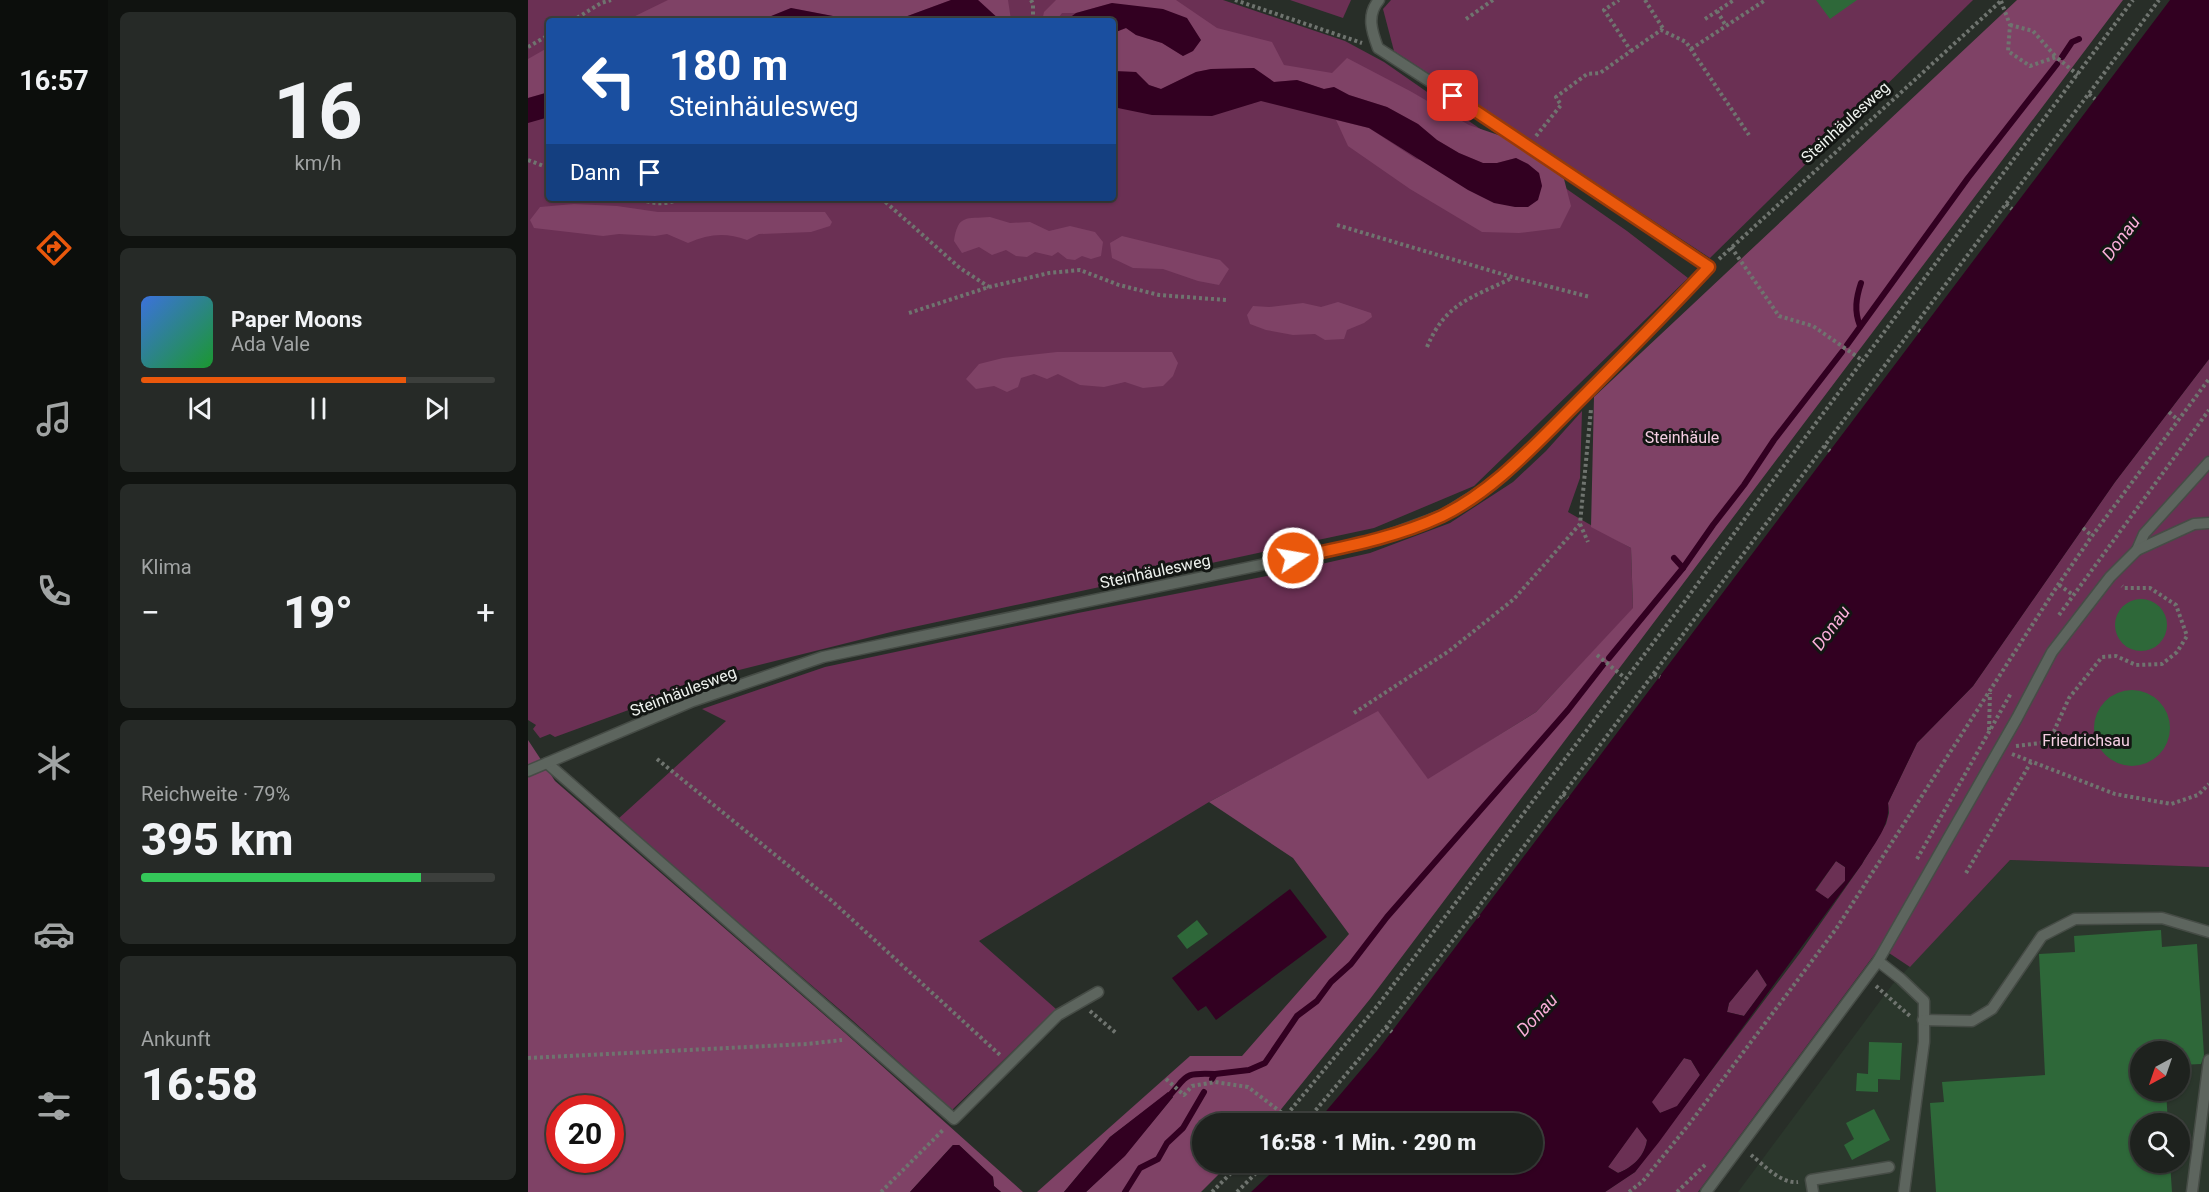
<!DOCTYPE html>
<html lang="de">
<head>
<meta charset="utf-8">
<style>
	body { margin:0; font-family:Roboto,sans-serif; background:#262a27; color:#f1f3f6; height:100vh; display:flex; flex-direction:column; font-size:22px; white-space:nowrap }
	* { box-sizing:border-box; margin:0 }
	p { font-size:20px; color:#a1a4a4 }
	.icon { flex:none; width:33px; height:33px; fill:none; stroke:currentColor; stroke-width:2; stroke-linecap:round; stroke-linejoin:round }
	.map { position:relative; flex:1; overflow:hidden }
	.side { display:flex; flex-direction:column; gap:12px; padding:12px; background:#101310; width:420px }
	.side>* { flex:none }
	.guide { position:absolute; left:18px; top:18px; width:570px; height:183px; border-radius:6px; box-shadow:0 2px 4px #0004,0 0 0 2px #3c3f3c; background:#1a4fa0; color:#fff; overflow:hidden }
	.needle { width:39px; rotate:220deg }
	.fabs { position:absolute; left:1602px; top:1041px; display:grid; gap:12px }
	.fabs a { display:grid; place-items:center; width:60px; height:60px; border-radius:50%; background:#1e221e; box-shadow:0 2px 4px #0004,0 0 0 2px #3c3f3c; font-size:30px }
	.speed { position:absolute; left:18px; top:1095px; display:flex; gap:12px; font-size:30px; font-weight:700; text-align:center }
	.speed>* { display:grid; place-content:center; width:78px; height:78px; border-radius:50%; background:#1e221e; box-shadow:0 2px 4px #0004,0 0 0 2px #3c3f3c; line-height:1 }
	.speed .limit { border:9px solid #d22; background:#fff; color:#111 }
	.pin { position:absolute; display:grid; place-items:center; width:51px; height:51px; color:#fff; margin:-26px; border-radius:12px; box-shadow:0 3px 9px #0006 }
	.me { position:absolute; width:66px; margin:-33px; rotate:78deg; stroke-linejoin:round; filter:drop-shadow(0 0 4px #0008) }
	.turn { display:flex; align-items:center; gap:21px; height:126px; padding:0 24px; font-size:27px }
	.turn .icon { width:78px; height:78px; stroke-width:2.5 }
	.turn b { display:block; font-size:42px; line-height:51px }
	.then { display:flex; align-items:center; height:57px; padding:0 24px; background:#0003; gap:12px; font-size:22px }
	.big { font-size:45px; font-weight:800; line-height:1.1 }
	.side .widget { flex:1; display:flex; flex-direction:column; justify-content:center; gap:9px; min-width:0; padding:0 21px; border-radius:9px; background:#262a27 }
	.side .dial { align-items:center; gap:0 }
	.dial b { font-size:78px; line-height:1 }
	.song { display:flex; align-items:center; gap:18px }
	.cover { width:72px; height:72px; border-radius:9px; background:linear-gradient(135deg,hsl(220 70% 55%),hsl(130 70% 35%)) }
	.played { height:6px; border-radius:3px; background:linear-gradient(90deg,#ea580c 75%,#3c3f3c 75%) }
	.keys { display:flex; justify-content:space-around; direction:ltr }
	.heat { display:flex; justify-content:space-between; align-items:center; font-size:33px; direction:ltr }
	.charge { height:9px; border-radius:4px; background:linear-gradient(90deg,#34c759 79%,#3c3f3c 0) }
	.trip { position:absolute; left:664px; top:1113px; width:351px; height:60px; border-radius:30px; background:#1e221e; box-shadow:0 2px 4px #0004,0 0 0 2px #3c3f3c; font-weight:800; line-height:60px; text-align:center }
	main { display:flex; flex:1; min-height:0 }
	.dock { display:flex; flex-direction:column; width:108px; justify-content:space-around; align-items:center; background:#0c0e0c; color:#a1a4a4 }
	.dock .icon { width:42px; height:42px }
	.dock .on { color:#ea580c }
	.dock b { font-size:27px; color:#f1f3f6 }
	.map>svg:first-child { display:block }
</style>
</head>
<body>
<main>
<nav class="dock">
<b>16:57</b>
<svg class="icon on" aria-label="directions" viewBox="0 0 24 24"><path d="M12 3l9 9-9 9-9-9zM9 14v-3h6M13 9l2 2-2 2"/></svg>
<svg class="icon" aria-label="music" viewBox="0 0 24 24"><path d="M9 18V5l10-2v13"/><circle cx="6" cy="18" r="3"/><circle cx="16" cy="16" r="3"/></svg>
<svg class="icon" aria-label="phone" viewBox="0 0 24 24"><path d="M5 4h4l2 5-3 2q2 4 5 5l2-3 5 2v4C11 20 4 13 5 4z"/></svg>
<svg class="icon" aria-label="climate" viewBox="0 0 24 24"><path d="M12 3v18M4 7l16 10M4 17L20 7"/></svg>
<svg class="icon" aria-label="car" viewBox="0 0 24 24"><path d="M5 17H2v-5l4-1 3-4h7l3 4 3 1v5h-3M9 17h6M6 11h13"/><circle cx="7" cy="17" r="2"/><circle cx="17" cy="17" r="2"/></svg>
<svg class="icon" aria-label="filters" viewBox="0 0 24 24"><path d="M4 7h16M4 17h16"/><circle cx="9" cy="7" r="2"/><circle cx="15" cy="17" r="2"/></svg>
</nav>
<section class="side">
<div class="widget dial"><b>16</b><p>km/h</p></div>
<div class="widget">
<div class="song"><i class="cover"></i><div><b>Paper Moons</b><p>Ada Vale</p></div></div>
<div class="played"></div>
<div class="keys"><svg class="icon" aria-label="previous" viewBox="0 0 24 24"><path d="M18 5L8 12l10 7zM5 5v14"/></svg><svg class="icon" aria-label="pause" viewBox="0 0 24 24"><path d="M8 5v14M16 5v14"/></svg><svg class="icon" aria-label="next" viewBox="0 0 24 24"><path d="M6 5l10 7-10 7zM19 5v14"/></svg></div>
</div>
<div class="widget"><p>Klima</p>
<div class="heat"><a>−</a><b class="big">19°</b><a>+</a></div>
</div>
<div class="widget"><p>Reichweite · 79%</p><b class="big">395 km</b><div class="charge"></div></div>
<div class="widget"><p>Ankunft</p><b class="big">16:58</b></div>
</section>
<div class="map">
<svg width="1681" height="1192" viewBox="0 0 1681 1192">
	<rect width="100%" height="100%" fill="#282e28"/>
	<path fill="#2b372c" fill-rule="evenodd" d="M 1482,860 L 1681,867 L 1681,1192 L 1210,1192 L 1364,985 ZM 1612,1052 L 1652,1052 L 1652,1090 L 1612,1090 ZM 1612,1124 L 1652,1124 L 1652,1162 L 1612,1162 Z"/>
	<g fill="#6b3054" fill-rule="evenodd">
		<path d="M 0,0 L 695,0 L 817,41 L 856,62 L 1099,231 L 1160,278 L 946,486 L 846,528 L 367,631 L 207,671 L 27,737 L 22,734 L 12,738 L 5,729 L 8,725 L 0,720 ZM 21,21 L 585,21 L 585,198 L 21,198 Z"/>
		<path d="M 762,0 L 823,0 L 815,18 Z"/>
		<path d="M 863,0 L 1445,0 L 1182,258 L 866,51 L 855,9 Z"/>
		<path d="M 1681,359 L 1681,867 L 1482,860 L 1382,967 L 1352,947 L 1170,1192 L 1077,1192 L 1107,1172 L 1272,953 L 1334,864 L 1358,824 L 1361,813 L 1360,803 L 1389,743 L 1445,686 L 1587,482 Z"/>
		<path d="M 1054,411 L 1052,478 L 1040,512 L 1103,548 L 1105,609 L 1008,712 L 900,780 L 850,712 L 681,802 L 451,941 L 528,1009 L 424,1110 L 324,1020 L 90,819 L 198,721 L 174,709 L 297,667 L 550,613 L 749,574 L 842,553 L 922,523 L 985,482 L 1018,451 Z"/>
		<path d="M 1308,861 L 1317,867 L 1317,881 L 1300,899 L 1287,891 Z"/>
		<path d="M 1229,969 L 1239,985 L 1216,1016 L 1199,1012 L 1201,1003 Z"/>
		<path d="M 1156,1058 L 1163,1060 L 1172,1075 L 1149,1107 L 1132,1113 L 1123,1102 Z"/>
		<path d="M 1109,1126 L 1119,1140 C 1117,1156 1104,1168 1090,1173 L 1080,1167 Z"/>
	</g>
	<g fill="#7f4266" fill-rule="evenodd">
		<path d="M 140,0 L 445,0 L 423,0 L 366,21 L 331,21 L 263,8 L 231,21 L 97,21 Z"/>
		<path d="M 450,0 L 480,0 L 483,20 L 486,21 L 473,21 Z"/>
		<path d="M 528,0 L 648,0 L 689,28 L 744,42 L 756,65 L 804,73 L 819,58 L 882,91 L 941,125 L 982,139 L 1036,179 L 1043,206 L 1032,228 L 991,233 L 954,232 L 882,189 L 820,146 L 808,120 L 841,128 L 888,159 L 1014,186 L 1011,173 L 1000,164 L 988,158 L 969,163 L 955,163 L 931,153 L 909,140 L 890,124 L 859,107 L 821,95 L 806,87 L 796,89 L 769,80 L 746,82 L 726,68 L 683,69 L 668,72 L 633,89 L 621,85 L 608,72 L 585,71 L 585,33 L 598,28 L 608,35 L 634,43 L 655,56 L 665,51 L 673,40 L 584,3 L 548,13 L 534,13 L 528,21 L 514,21 L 516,12 Z"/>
		<path d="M 1489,0 L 1595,0 L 842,999 L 742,1123 L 675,1124 L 675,1162 L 702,1163 L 673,1192 L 558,1192 L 597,1155 L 645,1097 L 640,1093 L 582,1137 L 536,1192 L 509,1192 L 662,1056 L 714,1056 L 821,934 L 765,858 L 681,802 L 850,711 L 900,779 L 1008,712 L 1105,608 L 1103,548 L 1063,527 L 1066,397 Z"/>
		<path d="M 21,47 L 21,92 L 0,98 L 0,59 Z"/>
		<path d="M 46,204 L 89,206 L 130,212 L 297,212 L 304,222 L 302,226 L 283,232 L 231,234 L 219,240 C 197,232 181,234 160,243 L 139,234 L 127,236 L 91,234 L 75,236 L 6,228 L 2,220 L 12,207 Z"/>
		<path d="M 462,217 L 482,223 L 502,222 L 521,231 L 542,226 L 567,232 L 575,242 L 573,256 L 563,259 L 554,256 L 547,260 L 539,259 L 530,252 L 524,256 L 507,252 L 499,257 L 488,256 L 478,250 L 464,255 L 451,247 L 434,253 L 426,241 C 430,214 438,219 462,217 Z"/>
		<path d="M 594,236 L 692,260 L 701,269 L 691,285 L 670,281 L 635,269 L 605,268 L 584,258 L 582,243 Z"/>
		<path d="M 810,302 L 843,313 L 844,317 L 836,323 L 819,330 L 816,339 L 797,340 L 787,334 L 765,335 L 738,330 L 722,324 L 719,315 L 725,306 L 741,307 L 775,303 L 793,307 Z"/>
		<path d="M 529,352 L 644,352 L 650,363 L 645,376 L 635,386 L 615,388 L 597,382 L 576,387 L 552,385 L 530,374 L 519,379 L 506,374 L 493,378 L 490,387 L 479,392 L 466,386 L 448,389 L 438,379 L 451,364 L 475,358 Z"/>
		<path d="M 0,740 L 27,781 L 316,1032 L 495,1192 L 473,1192 L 466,1186 L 465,1177 L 431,1145 L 425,1145 L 382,1192 L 0,1192 ZM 32,1108 L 82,1108 L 82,1160 L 32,1160 Z"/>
	</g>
	<g fill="#320021" fill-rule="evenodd">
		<path d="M 423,0 L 450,0 L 473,21 L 366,21 Z"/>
		<path d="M 1642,0 L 1681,0 L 1681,359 L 1587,482 L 1445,686 L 1389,743 L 1360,803 C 1363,826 1345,845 1334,864 L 1131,1142 L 1107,1172 L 1077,1192 L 723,1192 L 754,1163 L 1005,1162 L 1005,1124 L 788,1123 L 849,1051 ZM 1308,861 L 1317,867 L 1317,881 L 1300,899 L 1287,890 ZM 1229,969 L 1239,985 L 1216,1016 L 1199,1012 L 1201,1003 ZM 1156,1058 L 1163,1060 L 1172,1075 L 1149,1106 L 1132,1113 L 1124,1102 ZM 1109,1127 L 1119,1140 C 1117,1156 1104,1168 1090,1173 L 1080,1167 Z"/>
		<path d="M 584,3 L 635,9 L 659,18 L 673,40 L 665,51 L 655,56 L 634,43 L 608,35 L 598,28 L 585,33 L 585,21 L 537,21 L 548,13 Z"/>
		<path d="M 263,8 L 331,21 L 231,21 Z"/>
		<path d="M 726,68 L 746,82 L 769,80 L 796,89 L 806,87 L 821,95 L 859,107 L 890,124 L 909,140 L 931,153 L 955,163 L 969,163 L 988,158 L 1000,164 L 1011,173 L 1014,186 L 1010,200 L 1000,207 L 987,207 L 966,203 L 940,190 L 841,128 L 733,101 L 684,116 L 624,115 L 585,107 L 585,71 L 608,72 L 621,85 L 633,89 L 668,72 L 683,69 Z"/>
		<path d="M 21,92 L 21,117 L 0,123 L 0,98 Z"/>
		<path d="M 762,889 L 799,937 L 688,1020 L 678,1006 L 670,1011 L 644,978 Z"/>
		<path d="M 640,1092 L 645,1097 L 597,1156 L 558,1192 L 536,1192 L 582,1137 Z"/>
		<path d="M 425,1145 L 431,1145 L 465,1177 L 466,1186 L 473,1192 L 382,1192 Z"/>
	</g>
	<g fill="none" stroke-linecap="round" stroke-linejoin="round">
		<g stroke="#320021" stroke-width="6">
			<path d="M 1534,57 L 1544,42 L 1551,39"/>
			<path d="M 1332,326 C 1326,311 1328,298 1333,283"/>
			<path d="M 1319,345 L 1440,178 L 1529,64"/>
			<path d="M 1146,558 L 1155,568"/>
			<path d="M 1081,658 L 1155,568 L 1185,525 L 1216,485 L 1246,440 L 1314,352"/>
			<path d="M 684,1079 L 687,1074 L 721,1070 L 737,1063 L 769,1016 L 789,1001 L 803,982 L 823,964 L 859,917 L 1040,710 L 1075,665"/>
			<path d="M 637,1100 C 660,1078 651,1072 687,1074"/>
			<path d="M 597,1192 L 612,1168 L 630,1159 L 639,1143 L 655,1128 L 676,1092"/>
		</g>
	</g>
	<g fill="#2e6839">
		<path d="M 1288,0 L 1329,0 L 1302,19 Z"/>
		<circle cx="1613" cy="625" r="26"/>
		<circle cx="1604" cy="728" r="38"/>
		<path d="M 669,920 L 680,934 L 659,949 L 649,936 Z"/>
		<path d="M 1633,930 L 1634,947 L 1669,944 L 1676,1055 L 1673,1064 L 1652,1065 L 1652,1052 L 1612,1052 L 1612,1090 L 1638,1090 L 1640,1124 L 1612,1124 L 1612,1162 L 1642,1162 L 1644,1192 L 1408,1192 L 1402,1103 L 1416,1102 L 1414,1082 L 1517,1075 L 1511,954 L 1547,952 L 1546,936 Z"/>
		<path d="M 1341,1042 L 1374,1043 L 1372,1080 L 1350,1079 L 1350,1092 L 1328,1091 L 1329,1073 L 1340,1074 Z"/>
		<path d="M 1346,1109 L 1362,1140 L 1324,1160 L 1316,1145 L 1326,1139 L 1318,1123 Z"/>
	</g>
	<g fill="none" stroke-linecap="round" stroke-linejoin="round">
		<g stroke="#464c46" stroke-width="13">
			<g id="lane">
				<path d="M 1609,550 L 1616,534 L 1681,462"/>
				<path d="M 19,763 L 426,1119 L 530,1015 L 570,992"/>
				<path d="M 0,771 L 165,701 L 295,657 L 842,542 L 915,515 L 952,492 L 980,471 L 1065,388 L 1181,267 L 1000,145 L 850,48 C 844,32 838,15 851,0"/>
				<path d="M 1350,961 L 1373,979 L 1396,1001 L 1396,1042 L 1376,1192"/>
				<path d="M 1395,1020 L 1444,1021 L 1464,1009 L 1514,936 L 1547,919 L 1634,918 L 1681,932"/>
				<path d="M 1178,1192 L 1350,961 L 1489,718 L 1524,652 L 1582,577 L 1609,550 L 1666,524 L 1681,523"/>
				<path d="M 1285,1192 L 1283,1180 L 1361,1167"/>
				<path d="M 1664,1192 L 1681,1060"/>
			</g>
		</g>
		<g stroke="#6f746f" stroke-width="4" stroke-dasharray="3 3" stroke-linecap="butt">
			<path d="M 503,0 L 505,4 L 505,21"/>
			<path d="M 707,0 L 834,43"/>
			<path d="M 1117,0 L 1136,30"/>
			<path d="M 1473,1 L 1482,25 L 1480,51 L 1502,66 L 1528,57 L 1550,75"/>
			<path d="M 1189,11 L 1198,26"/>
			<path d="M 938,19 L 965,0"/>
			<path d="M 1177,19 L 1206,0"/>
			<path d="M 44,21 L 73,3 L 83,0"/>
			<path d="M 1482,25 L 1505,31 L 1528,57"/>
			<path d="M 0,47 L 21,35"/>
			<path d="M 1163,49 L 1236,1"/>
			<path d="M 1103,51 L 1133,30 L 1158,42 L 1221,135"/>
			<path d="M 1561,94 L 1567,99"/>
			<path d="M 1008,136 L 1033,105 L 1028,97 L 1059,74 L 1072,73 L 1103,51 L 1076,10 L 1091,0"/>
			<path d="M 0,160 L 21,168"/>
			<path d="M 107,198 C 125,204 137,206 154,198"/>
			<path d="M 353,198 L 432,268 L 461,287"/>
			<path d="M 1478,204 L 1484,209"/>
			<path d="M 809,225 L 984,277 L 1062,297"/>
			<path d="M 1203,247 L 1251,316 L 1285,326 L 1334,360"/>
			<path d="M 1191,259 L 1474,0"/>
			<path d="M 381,313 L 461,287 L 521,273 L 552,270 L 591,285 L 631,295 L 698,300"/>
			<path d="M 1385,327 L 1392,331"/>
			<path d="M 899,347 C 918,302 944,298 984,278"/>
			<path d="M 1641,412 L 1650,420"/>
			<path d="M 1296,446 L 1302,451"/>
			<path d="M 1052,524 L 1060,542"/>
			<path d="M 1555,528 L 1564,536"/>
			<path d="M 1531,585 L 1545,595"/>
			<path d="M 1531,615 L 1681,410"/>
			<path d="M 1069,655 L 1097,678"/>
			<path d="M 1126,674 L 1132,677"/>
			<path d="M 826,713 L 921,651 L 986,599 L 1052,524 L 1063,409"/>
			<path d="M 1461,730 L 1462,693"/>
			<path d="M 1488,746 L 1513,743 L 1526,731 L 1541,698 L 1574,657 L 1588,656 L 1608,665 L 1634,664 L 1649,652 L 1659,636 L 1648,605 L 1622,588 L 1596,588 L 1594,586"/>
			<path d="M 1484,754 L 1587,794 L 1643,804 L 1670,795 L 1681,784"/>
			<path d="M 129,759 L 304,901 L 472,1055"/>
			<path d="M 1035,794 L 1040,798"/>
			<path d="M 1389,859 L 1483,693"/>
			<path d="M 1438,873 L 1503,762"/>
			<path d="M 946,913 L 951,917"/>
			<path d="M 1348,986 L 1383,1017"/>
			<path d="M 562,1011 L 588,1033"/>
			<path d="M 858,1027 L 864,1032"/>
			<path d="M 0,1058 L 279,1044 L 314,1040"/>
			<path d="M 638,1079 L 656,1095 L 664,1086 L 687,1082 L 720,1087 L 758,1116"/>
			<path d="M 751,1124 L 850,1005 L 1160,597 L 1234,495 L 1605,0"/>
			<path d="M 776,1124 L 858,1027 L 946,913 L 1631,0"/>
			<path d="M 1223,1155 C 1236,1165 1253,1184 1270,1182"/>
			<path d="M 353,1192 L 416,1129"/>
			<path d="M 684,1192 L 714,1162"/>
			<path d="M 709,1192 L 739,1162"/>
			<path d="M 1101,1192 L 1115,1181 L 1162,1123 L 1308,929 L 1530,585 L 1564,536 L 1681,379"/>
			<path d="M 1149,1192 L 1179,1163"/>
		</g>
		<use href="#lane" stroke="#5d655e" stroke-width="10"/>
	</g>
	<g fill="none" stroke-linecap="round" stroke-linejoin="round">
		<g stroke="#983908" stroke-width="15">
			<path id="route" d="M 765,558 C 816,547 867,538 914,516 C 961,493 998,454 1034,418 C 1084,368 1133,318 1181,267 L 925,96"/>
		</g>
		<use href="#route" stroke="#ea580c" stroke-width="10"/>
	</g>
	<g text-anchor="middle" stroke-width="6" stroke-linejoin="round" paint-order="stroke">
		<g font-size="16" fill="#eff3ef" stroke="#131613">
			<text transform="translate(1317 122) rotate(-42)" y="6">Steinhäulesweg</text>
			<text transform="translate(627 571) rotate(-12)" y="6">Steinhäulesweg</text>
			<text transform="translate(155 691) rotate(-21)" y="6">Steinhäulesweg</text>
		</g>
		<g font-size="16" fill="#f5cfe3" stroke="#131613">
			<text x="1154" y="443">Steinhäule</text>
			<text x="1558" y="746">Friedrichsau</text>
		</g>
		<g font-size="18" font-style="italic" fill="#f9aed8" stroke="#131613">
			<text transform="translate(1593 238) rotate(-53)" y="6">Donau</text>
			<text transform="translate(1303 628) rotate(-53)" y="6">Donau</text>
			<text transform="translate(1009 1015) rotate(-47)" y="6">Donau</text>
		</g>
	</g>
</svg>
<div class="fabs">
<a><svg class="needle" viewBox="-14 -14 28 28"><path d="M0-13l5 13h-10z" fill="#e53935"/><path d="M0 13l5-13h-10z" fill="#a1a4a4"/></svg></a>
<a><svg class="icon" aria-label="search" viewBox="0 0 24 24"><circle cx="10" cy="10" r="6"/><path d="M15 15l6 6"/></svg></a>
</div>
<div class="speed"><div class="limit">20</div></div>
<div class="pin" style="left:925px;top:96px;background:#d93025"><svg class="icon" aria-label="arrive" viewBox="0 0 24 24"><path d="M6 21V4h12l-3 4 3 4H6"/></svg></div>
<svg class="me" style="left:765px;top:558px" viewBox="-20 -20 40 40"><circle r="17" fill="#ea580c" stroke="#fff" stroke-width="3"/><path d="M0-11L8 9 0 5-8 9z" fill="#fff"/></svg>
<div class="trip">16:58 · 1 Min. · 290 m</div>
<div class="guide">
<div class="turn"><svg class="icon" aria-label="left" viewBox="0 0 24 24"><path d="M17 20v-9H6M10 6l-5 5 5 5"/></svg><div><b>180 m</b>Steinhäulesweg</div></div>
<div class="then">Dann<svg class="icon" aria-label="arrive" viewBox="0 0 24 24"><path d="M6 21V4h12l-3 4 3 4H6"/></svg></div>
</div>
</div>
</main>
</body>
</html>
